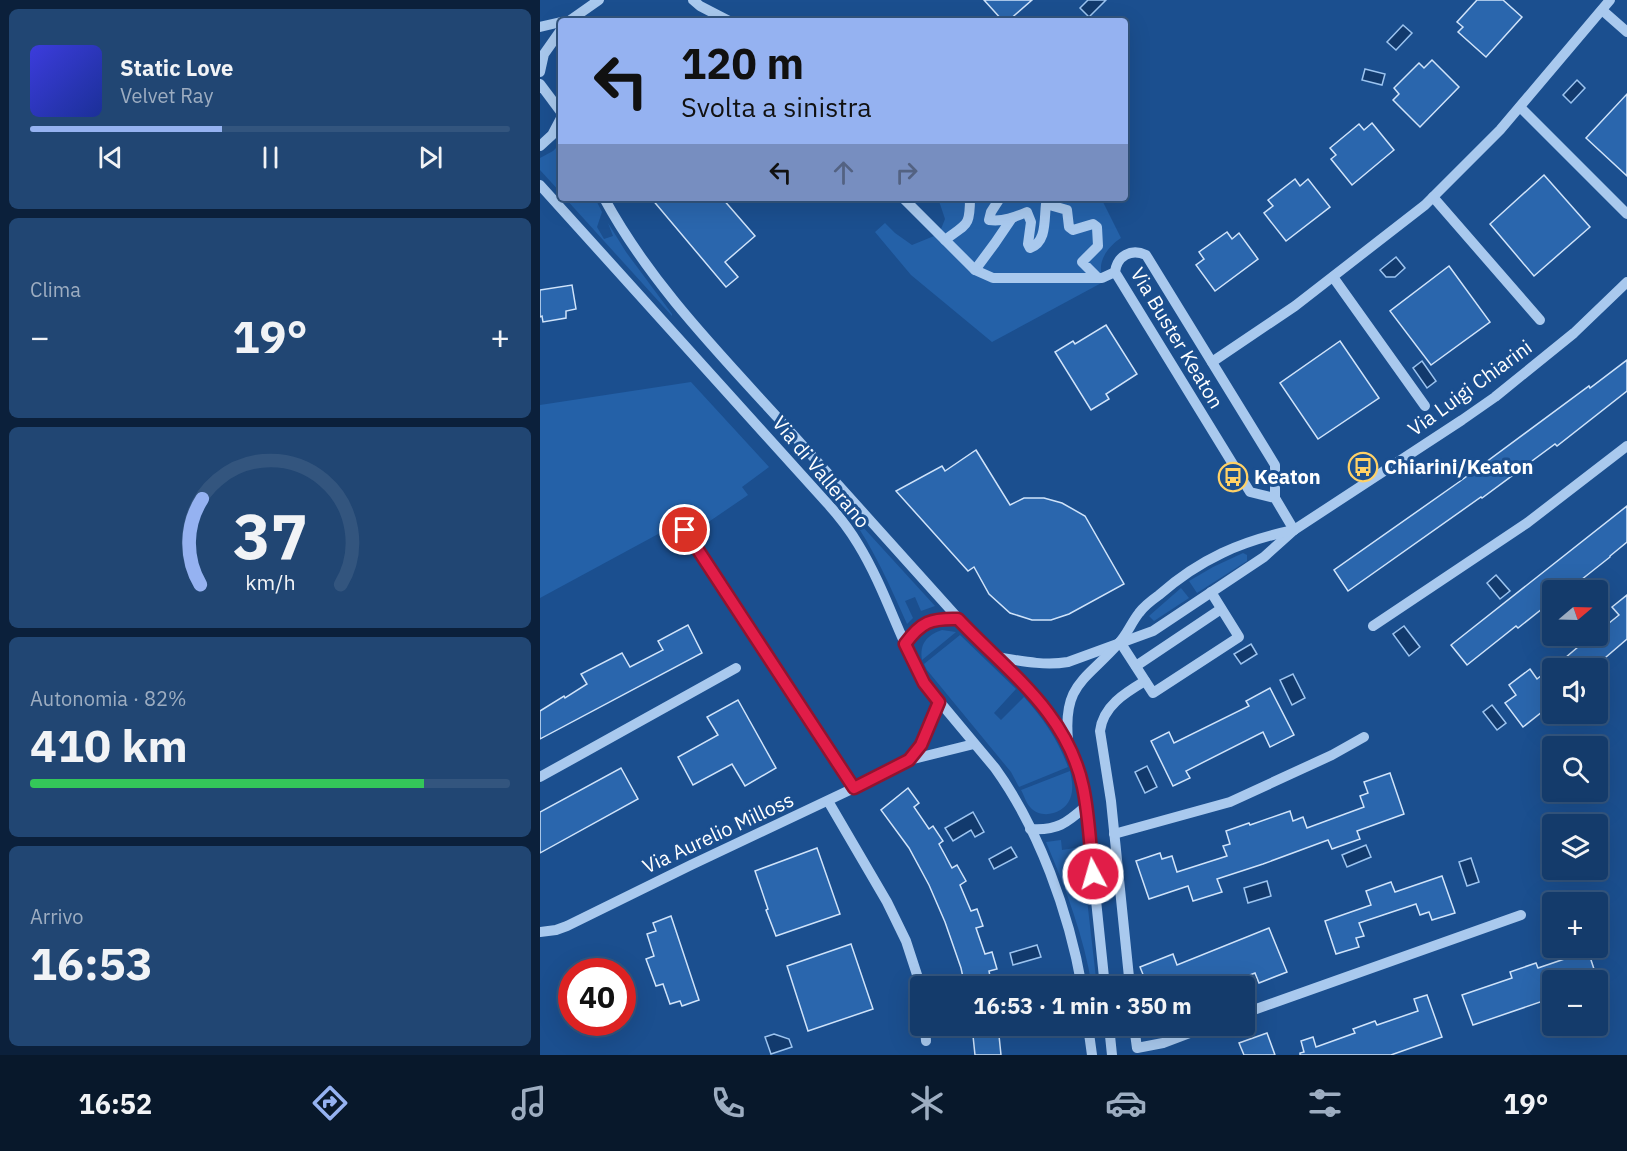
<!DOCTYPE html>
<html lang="it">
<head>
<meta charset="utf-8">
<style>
	body { margin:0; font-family:"IBM Plex Sans",sans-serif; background:#214673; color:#f1f3f6; height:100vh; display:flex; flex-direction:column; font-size:22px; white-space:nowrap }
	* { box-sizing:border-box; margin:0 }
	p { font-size:20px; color:#9dadc1 }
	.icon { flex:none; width:33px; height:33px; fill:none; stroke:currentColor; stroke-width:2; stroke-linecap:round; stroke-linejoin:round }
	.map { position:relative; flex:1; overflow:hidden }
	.details { display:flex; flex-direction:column; gap:9px; padding:9px; background:#0b203b; width:540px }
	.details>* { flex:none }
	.hud { position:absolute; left:18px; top:18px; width:570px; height:183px; border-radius:6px; box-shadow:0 6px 24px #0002,0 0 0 2px #33557e; background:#95b2f1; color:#111; overflow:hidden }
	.needle { width:39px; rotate:71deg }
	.fabs { position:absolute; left:1002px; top:580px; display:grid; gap:12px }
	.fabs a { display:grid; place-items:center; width:66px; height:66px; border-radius:6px; background:#143b6b; box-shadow:0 6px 24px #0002,0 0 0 2px #33557e; font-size:30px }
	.speed { position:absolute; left:18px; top:958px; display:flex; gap:12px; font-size:30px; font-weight:700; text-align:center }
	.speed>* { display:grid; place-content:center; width:78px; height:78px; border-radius:50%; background:#143b6b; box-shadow:0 6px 24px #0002,0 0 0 2px #33557e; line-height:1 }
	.speed .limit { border:9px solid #d22; background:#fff; color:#111 }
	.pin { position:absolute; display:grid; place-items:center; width:51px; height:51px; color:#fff; margin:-26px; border:3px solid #fff; border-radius:50%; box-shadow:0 2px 6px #0007 }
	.me { position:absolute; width:66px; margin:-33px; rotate:354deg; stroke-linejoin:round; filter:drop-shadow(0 0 4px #0008) }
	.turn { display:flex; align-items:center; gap:21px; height:126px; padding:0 24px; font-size:27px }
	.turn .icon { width:78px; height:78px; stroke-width:2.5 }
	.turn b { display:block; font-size:42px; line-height:51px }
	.lanes { display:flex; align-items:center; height:57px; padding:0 24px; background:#0003; justify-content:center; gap:30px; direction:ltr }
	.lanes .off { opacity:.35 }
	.big { font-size:45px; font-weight:700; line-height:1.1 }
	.details .widget { flex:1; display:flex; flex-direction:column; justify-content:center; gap:9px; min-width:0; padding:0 21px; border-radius:9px; background:#214673 }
	.details .dial { align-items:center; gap:0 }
	.dial svg { height:156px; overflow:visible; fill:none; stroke:#33557e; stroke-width:7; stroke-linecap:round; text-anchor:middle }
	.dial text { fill:#f1f3f6; stroke:none }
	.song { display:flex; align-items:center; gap:18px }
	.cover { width:72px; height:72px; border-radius:9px; background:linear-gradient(135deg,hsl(240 70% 55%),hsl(230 70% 35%)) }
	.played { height:6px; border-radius:3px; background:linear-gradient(90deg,#95b2f1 40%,#33557e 40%) }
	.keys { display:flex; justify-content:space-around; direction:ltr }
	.heat { display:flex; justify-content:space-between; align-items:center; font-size:33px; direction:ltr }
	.charge { height:9px; border-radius:4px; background:linear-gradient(90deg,#34c759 82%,#33557e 0) }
	.trip { position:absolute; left:370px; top:976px; width:345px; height:60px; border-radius:6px; background:#143b6b; box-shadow:0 6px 24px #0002,0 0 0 2px #33557e; font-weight:700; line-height:60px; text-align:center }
	.tab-bar { display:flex; height:96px; justify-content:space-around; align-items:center; background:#08182b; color:#9dadc1 }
	.tab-bar .icon { width:42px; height:42px }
	.tab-bar .active { color:#95b2f1 }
	.tab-bar b { font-size:27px; color:#f1f3f6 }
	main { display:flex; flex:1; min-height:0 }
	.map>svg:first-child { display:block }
</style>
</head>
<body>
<main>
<section class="details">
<div class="widget">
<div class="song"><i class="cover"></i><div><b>Static Love</b><p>Velvet Ray</p></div></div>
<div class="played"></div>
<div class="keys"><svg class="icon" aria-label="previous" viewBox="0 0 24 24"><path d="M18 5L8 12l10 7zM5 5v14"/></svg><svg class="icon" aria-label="pause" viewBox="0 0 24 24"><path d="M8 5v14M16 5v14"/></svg><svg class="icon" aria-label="next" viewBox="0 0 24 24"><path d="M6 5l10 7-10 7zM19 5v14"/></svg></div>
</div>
<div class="widget"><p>Clima</p>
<div class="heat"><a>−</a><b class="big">19°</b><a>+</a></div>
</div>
<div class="widget dial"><svg viewBox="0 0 100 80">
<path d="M14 69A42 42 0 1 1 86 69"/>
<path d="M14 69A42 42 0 0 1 15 25" stroke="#95b2f1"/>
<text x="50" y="56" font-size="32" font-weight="700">37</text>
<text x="50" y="72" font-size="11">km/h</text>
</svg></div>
<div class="widget"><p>Autonomia · 82%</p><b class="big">410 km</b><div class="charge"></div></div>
<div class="widget"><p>Arrivo</p><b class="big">16:53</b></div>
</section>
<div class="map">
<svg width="1087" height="1055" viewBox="0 0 1087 1055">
	<rect width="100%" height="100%" fill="#1b4f8f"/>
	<g fill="#2461a8">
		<path d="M 21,143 L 21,193 L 0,170 L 0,158 L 13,151 Z"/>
		<path d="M 25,198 L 55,198 L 62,212 L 57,227 L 64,239 L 73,236 L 68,223 L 86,252 L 132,314 L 132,316 Z"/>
		<path d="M 398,198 L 561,198 L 581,238 C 567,247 554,265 565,281 L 452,342 L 371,275 L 335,232 L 345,223 L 355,233 L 372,245 L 399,234 L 405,219 Z"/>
		<path d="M 151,382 L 229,467 L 202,487 L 208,495 L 167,523 C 163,521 159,516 155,515 C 139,508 127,521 120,533 L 0,598 L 0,405 Z"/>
		<path d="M 311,514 L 395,606 L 381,611 L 375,597 L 365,601 L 373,618 L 367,624 C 350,586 334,549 310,515 Z"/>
		<path d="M 703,553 L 707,555 L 707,561 L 657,593 L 649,581 L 673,567 Z"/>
		<path d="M 641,588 L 649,598 L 614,621 L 609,616 Z"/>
		<path d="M 402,630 L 416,632 L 382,660 C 379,644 387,635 402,630 Z"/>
		<path d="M 420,635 L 476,689 L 454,713 L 461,720 L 484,697 C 503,718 518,740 528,767 L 479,787 L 471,772 L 387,670 L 384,664 Z"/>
		<path d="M 530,771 C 532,780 534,790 530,799 C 524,814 501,820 490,807 C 486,803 484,795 481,790 Z"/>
		<path d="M 521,840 L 522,850 L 541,847 L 557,987 L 552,987 C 544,937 526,889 506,842 Z"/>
	</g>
	<g fill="#123a6d" stroke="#9cc4f0" stroke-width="1.5">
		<path d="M 548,0 L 566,0 L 549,17 L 540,8 Z"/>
		<path d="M 863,25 L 872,33 L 856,50 L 847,42 Z"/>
		<path d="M 825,69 L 845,74 L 842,85 L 822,80 Z"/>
		<path d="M 1037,80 L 1045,88 L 1031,103 L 1023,95 Z"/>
		<path d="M 856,257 L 865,268 L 855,277 L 846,277 L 840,270 Z"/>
		<path d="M 882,361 L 896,381 L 887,388 L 873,368 Z"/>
		<path d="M 956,575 L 970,591 L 960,599 L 947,583 Z"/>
		<path d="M 864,626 L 880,647 L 869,656 L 853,634 Z"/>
		<path d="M 711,644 L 717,654 L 701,664 L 694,654 Z"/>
		<path d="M 753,674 L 765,698 L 752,705 L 740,680 Z"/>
		<path d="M 952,705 L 966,723 L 957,730 L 943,712 Z"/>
		<path d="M 607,766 L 617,787 L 605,793 L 595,772 Z"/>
		<path d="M 433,812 L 444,832 L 435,837 L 431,830 L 413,841 L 405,828 Z"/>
		<path d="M 826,845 L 831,857 L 807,867 L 802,855 Z"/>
		<path d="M 471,847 L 477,857 L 454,869 L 449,859 Z"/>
		<path d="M 931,858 L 939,882 L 927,886 L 919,862 Z"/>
		<path d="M 727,881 L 731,896 L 708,903 L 704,888 Z"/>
		<path d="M 497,945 L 501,957 L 473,965 L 470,953 Z"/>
		<path d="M 234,1034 L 249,1039 L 252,1047 L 231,1054 L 225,1037 Z"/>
	</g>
	<g fill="#2a66ad" stroke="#cfe3fa" stroke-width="1.5">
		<path d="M 444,0 L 492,0 L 468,21 L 463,21 Z"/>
		<path d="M 937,0 L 963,0 L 982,17 L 946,57 L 918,32 L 923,27 L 917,22 Z"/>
		<path d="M 892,60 L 919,87 L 880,127 L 853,100 L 859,94 L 854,88 L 879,63 L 884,68 Z"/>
		<path d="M 1087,94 L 1087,176 L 1046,138 Z"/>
		<path d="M 832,123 L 854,150 L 812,185 L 791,159 L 796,155 L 790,148 L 819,124 L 824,130 Z"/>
		<path d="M 1004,175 L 1050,227 L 994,276 L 950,224 Z"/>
		<path d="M 755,179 L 760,186 L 768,179 L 790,207 L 746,241 L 724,213 L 733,206 L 728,200 Z"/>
		<path d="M 111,198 L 182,198 L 215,236 L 185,262 L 198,277 L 186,287 Z"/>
		<path d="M 687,232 L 692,239 L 699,233 L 718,259 L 675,291 L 656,265 L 664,259 L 659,252 Z"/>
		<path d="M 909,266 L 950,322 L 891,365 L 850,311 Z"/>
		<path d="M 32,285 L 36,309 L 26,311 L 26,318 L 3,322 L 2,316 L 0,317 L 0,290 Z"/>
		<path d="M 566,325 L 597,374 L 566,394 L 569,399 L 551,410 L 515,352 L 533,341 L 535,344 Z"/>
		<path d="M 800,341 L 839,398 L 778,439 L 740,383 Z"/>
		<path d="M 1087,360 L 1087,391 L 1017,446 L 1015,444 L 942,498 L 941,497 L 808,591 L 794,570 L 919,482 L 1049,386 L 1050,388 Z"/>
		<path d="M 436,450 L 470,505 L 484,498 L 504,498 L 522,503 L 545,516 L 584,584 L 529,614 L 511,620 L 492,620 L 470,613 L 449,594 L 434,567 L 428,571 L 356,491 L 402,466 L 405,471 Z"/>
		<path d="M 1087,506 L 1087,542 L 1070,556 L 1070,557 L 1027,591 L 1012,591 L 1012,601 L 978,628 L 976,626 L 927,665 L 911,645 Z"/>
		<path d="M 1087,595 L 1087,639 L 1052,669 L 1012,669 L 1051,636 L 1058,636 L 1058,632 L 1079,615 L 1072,607 Z"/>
		<path d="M 148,625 L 162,653 L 0,739 L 0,711 L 24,696 L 25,698 L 47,684 L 41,674 L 82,653 L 90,667 L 123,650 L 118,641 Z"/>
		<path d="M 990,669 L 997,679 L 1007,671 L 1012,678 L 1012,704 L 983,727 L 965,703 L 976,695 L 969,685 Z"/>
		<path d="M 730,688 L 754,735 L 730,747 L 723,732 L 646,771 L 650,778 L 633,786 L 611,741 L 629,732 L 634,743 L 709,706 L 706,701 Z"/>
		<path d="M 198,700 L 236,768 L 205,786 L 192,764 L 153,785 L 138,757 L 178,735 L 167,717 Z"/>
		<path d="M 81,768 L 98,799 L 0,853 L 0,812 Z"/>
		<path d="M 850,773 L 864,814 L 817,831 L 820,839 L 792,849 L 788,840 L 723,864 L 677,879 L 682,892 L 653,901 L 648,886 L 609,899 L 596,861 L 620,853 L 622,859 L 632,856 L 637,872 L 687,856 L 683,846 L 690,844 L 686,831 L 709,823 L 710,825 L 750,811 L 753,821 L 763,817 L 767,828 L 824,807 L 820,796 L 828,793 L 824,782 Z"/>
		<path d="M 368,788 L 379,803 L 374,807 L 389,829 L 393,826 L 403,841 L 399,844 L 412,868 L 417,865 L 426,881 L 420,885 L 431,911 L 437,909 L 443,926 L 436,928 L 445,954 L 452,952 L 457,969 L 449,971 L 452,987 L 425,987 L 421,968 L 405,922 L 389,885 L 369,848 L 341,810 Z"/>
		<path d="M 277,848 L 300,914 L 236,936 L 226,910 L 228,909 L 215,871 Z"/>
		<path d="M 902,876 L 915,913 L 892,920 L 889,912 L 880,915 L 876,904 L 819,923 L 824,936 L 816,938 L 819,947 L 796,954 L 785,921 L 831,905 L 826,891 L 851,882 L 855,892 Z"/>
		<path d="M 131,916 L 159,1000 L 142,1006 L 140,1001 L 130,1004 L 123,984 L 116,986 L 106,959 L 114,956 L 107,934 L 116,931 L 113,923 Z"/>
		<path d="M 729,928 L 747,972 L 719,983 L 715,973 L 679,987 L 608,987 L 600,967 L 633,954 L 637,965 Z"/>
		<path d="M 311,944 L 333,1009 L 268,1031 L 247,966 Z"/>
		<path d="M 1048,951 L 1058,981 L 1012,981 L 1012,998 L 933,1025 L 922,995 L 972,978 L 970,972 L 996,963 L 998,968 Z"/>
		<path d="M 887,995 L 902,1037 L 851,1055 L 760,1055 L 760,1053 L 764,1052 L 761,1041 L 773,1037 L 776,1047 L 815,1033 L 813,1029 L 835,1021 L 837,1025 L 878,1011 L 874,999 Z"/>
		<path d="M 432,1026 L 458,1026 L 461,1055 L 435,1055 Z"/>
		<path d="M 727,1033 L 735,1055 L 704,1055 L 699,1043 Z"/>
	</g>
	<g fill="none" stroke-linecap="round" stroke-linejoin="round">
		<g stroke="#a9c9ee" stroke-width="10">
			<path d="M 153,0 L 160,6 L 189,21"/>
			<path d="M 1062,10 L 1087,32"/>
			<path d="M 29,21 L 59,0"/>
			<path d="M 0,27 L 21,22"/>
			<path d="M 0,72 L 4,54 L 21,30"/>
			<path d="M 0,84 L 21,112"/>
			<path d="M 980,107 L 1087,214"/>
			<path d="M 0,146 L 12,135 L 21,118"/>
			<path d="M 0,185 L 287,503 C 299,516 309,529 318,544 C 345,588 359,638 384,683 L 455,768 C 499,829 529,913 542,987"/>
			<path d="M 893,197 L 1000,320"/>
			<path d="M 64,198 C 109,281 175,349 238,418 C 298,484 357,551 417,617 C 470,676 529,710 545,794 L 565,987"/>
			<path d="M 363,198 L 405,240 C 427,223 430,227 430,198"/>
			<path d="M 460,198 L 451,212 L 449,220 C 463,222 475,217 487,212 L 491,222 L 488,244 L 490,248 C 507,242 504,220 506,204 L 527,210 L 529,227 L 533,230 L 553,224 L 557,227 L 558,246 L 542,262 L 558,278 L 562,278 L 575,272"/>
			<path d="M 405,240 L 435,270 L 453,278 L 558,278"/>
			<path d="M 435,270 L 455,243 L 472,218"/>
			<path d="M 793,277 L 885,406"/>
			<path d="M 672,362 L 755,306 L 885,205 L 960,130 L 1070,0"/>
			<path d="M 735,498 L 710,492 L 575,272 C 577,256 591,248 606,255 L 735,465 L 735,498 L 754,530"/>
			<path d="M 145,530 L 314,788"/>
			<path d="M 833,626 L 987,523 L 1087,446"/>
			<path d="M 580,642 L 613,693 L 699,637 L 671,592"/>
			<path d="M 365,644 C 381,622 391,618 418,619"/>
			<path d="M 457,657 C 481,661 504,666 528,662 L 613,631 L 724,557 L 754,530 L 922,420 L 955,397 L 1034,333 L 1087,282"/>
			<path d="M 596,666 L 681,609"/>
			<path d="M 528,740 C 523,684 545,681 578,644 C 587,635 591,623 599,613 C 604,606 612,600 619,595 C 660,559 701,541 754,530"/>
			<path d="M 370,759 L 381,745 L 399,702"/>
			<path d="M 0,777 L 196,668"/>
			<path d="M 288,801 L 347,902 L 366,941 L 381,987"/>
			<path d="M 490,829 C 517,831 527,823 546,806"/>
			<path d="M 574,834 L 690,802 L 792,755 L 824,737"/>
			<path d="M 0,932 L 16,930 L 27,926 L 151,865 L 314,788 L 369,760 L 434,744"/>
			<path d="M 590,987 L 571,801 L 560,731 C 563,706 585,693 605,681"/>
			<path d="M 705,1013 L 981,915"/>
			<path d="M 385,1026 L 386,1041"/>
			<path d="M 548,1026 L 552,1055"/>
			<path d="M 569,1026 L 572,1055"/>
			<path d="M 594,1026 L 597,1048 L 623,1043 L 668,1026"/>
		</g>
	</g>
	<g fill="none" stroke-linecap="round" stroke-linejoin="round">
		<g stroke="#92132f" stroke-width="15">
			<path id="route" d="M 145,530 L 314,788 L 369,760 L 381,745 L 399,702 L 384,683 L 365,644 C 381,622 391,618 418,619 C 468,672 527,712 543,787 C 549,815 550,845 553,874"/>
		</g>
		<use href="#route" stroke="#e11d48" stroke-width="10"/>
	</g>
	<defs>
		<g id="bus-ring" transform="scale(1.5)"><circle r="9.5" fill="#1b4f8f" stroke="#ffd166" stroke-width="1.5"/><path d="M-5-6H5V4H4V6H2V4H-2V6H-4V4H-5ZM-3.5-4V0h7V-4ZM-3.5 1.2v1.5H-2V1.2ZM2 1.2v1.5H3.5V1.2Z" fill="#ffd166"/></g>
	</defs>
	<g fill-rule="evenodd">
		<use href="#bus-ring" x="823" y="467"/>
		<use href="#bus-ring" x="693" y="477"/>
	</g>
	<g text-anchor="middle" stroke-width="6" stroke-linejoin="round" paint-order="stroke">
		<g font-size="20" fill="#fff" stroke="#1b4f8f">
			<text transform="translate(637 338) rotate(59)" y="7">Via Buster Keaton</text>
			<text transform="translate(930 388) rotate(-36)" y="7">Via Luigi Chiarini</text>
			<text transform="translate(281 472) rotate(50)" y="7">Via di Vallerano</text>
			<text transform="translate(178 833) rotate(-25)" y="7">Via Aurelio Milloss</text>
		</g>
		<g font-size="20" font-weight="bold" fill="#fff" stroke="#1b4f8f" text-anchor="start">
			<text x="844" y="474">Chiarini/Keaton</text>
			<text x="714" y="484">Keaton</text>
		</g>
	</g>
</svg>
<div class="fabs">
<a><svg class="needle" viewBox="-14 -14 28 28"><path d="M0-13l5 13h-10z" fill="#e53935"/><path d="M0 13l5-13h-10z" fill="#9dadc1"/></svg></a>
<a><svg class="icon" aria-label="sound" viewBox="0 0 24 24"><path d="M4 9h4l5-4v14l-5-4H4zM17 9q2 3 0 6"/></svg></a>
<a><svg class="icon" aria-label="search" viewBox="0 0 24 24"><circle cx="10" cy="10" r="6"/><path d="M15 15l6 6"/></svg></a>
<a><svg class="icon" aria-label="layers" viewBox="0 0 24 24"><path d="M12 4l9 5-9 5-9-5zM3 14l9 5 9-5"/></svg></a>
<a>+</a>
<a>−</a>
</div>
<div class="speed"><div class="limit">40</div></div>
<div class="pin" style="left:145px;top:530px;background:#d93025"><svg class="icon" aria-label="arrive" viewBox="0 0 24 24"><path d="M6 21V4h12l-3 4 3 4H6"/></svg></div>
<svg class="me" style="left:553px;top:874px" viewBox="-20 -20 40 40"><circle r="17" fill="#e11d48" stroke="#fff" stroke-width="3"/><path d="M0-11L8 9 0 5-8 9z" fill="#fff"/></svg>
<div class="trip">16:53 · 1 min · 350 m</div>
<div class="hud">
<div class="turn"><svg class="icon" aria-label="left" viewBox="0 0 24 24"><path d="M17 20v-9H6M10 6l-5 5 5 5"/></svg><div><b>120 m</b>Svolta a sinistra</div></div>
<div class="lanes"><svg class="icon" aria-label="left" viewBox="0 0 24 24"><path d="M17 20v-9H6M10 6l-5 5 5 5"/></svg><svg class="icon off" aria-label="ahead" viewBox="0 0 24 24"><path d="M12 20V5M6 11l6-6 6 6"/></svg><svg class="icon off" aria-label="right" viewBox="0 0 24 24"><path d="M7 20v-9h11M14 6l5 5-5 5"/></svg></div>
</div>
</div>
</main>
<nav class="tab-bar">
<b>16:52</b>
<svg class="icon active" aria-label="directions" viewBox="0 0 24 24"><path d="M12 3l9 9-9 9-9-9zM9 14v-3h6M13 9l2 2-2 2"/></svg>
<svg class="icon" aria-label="music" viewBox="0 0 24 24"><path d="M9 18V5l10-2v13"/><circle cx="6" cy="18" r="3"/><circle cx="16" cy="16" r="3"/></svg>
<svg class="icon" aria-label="phone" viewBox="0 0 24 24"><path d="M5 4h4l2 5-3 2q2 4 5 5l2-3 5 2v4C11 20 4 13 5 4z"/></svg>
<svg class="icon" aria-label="climate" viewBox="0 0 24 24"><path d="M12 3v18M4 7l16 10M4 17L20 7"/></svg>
<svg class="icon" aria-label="car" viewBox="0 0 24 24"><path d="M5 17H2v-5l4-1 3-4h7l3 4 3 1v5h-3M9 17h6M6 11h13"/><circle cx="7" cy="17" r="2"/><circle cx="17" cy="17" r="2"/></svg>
<svg class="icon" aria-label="filters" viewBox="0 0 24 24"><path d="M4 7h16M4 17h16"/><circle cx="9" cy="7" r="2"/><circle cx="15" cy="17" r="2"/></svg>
<b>19°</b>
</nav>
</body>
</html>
